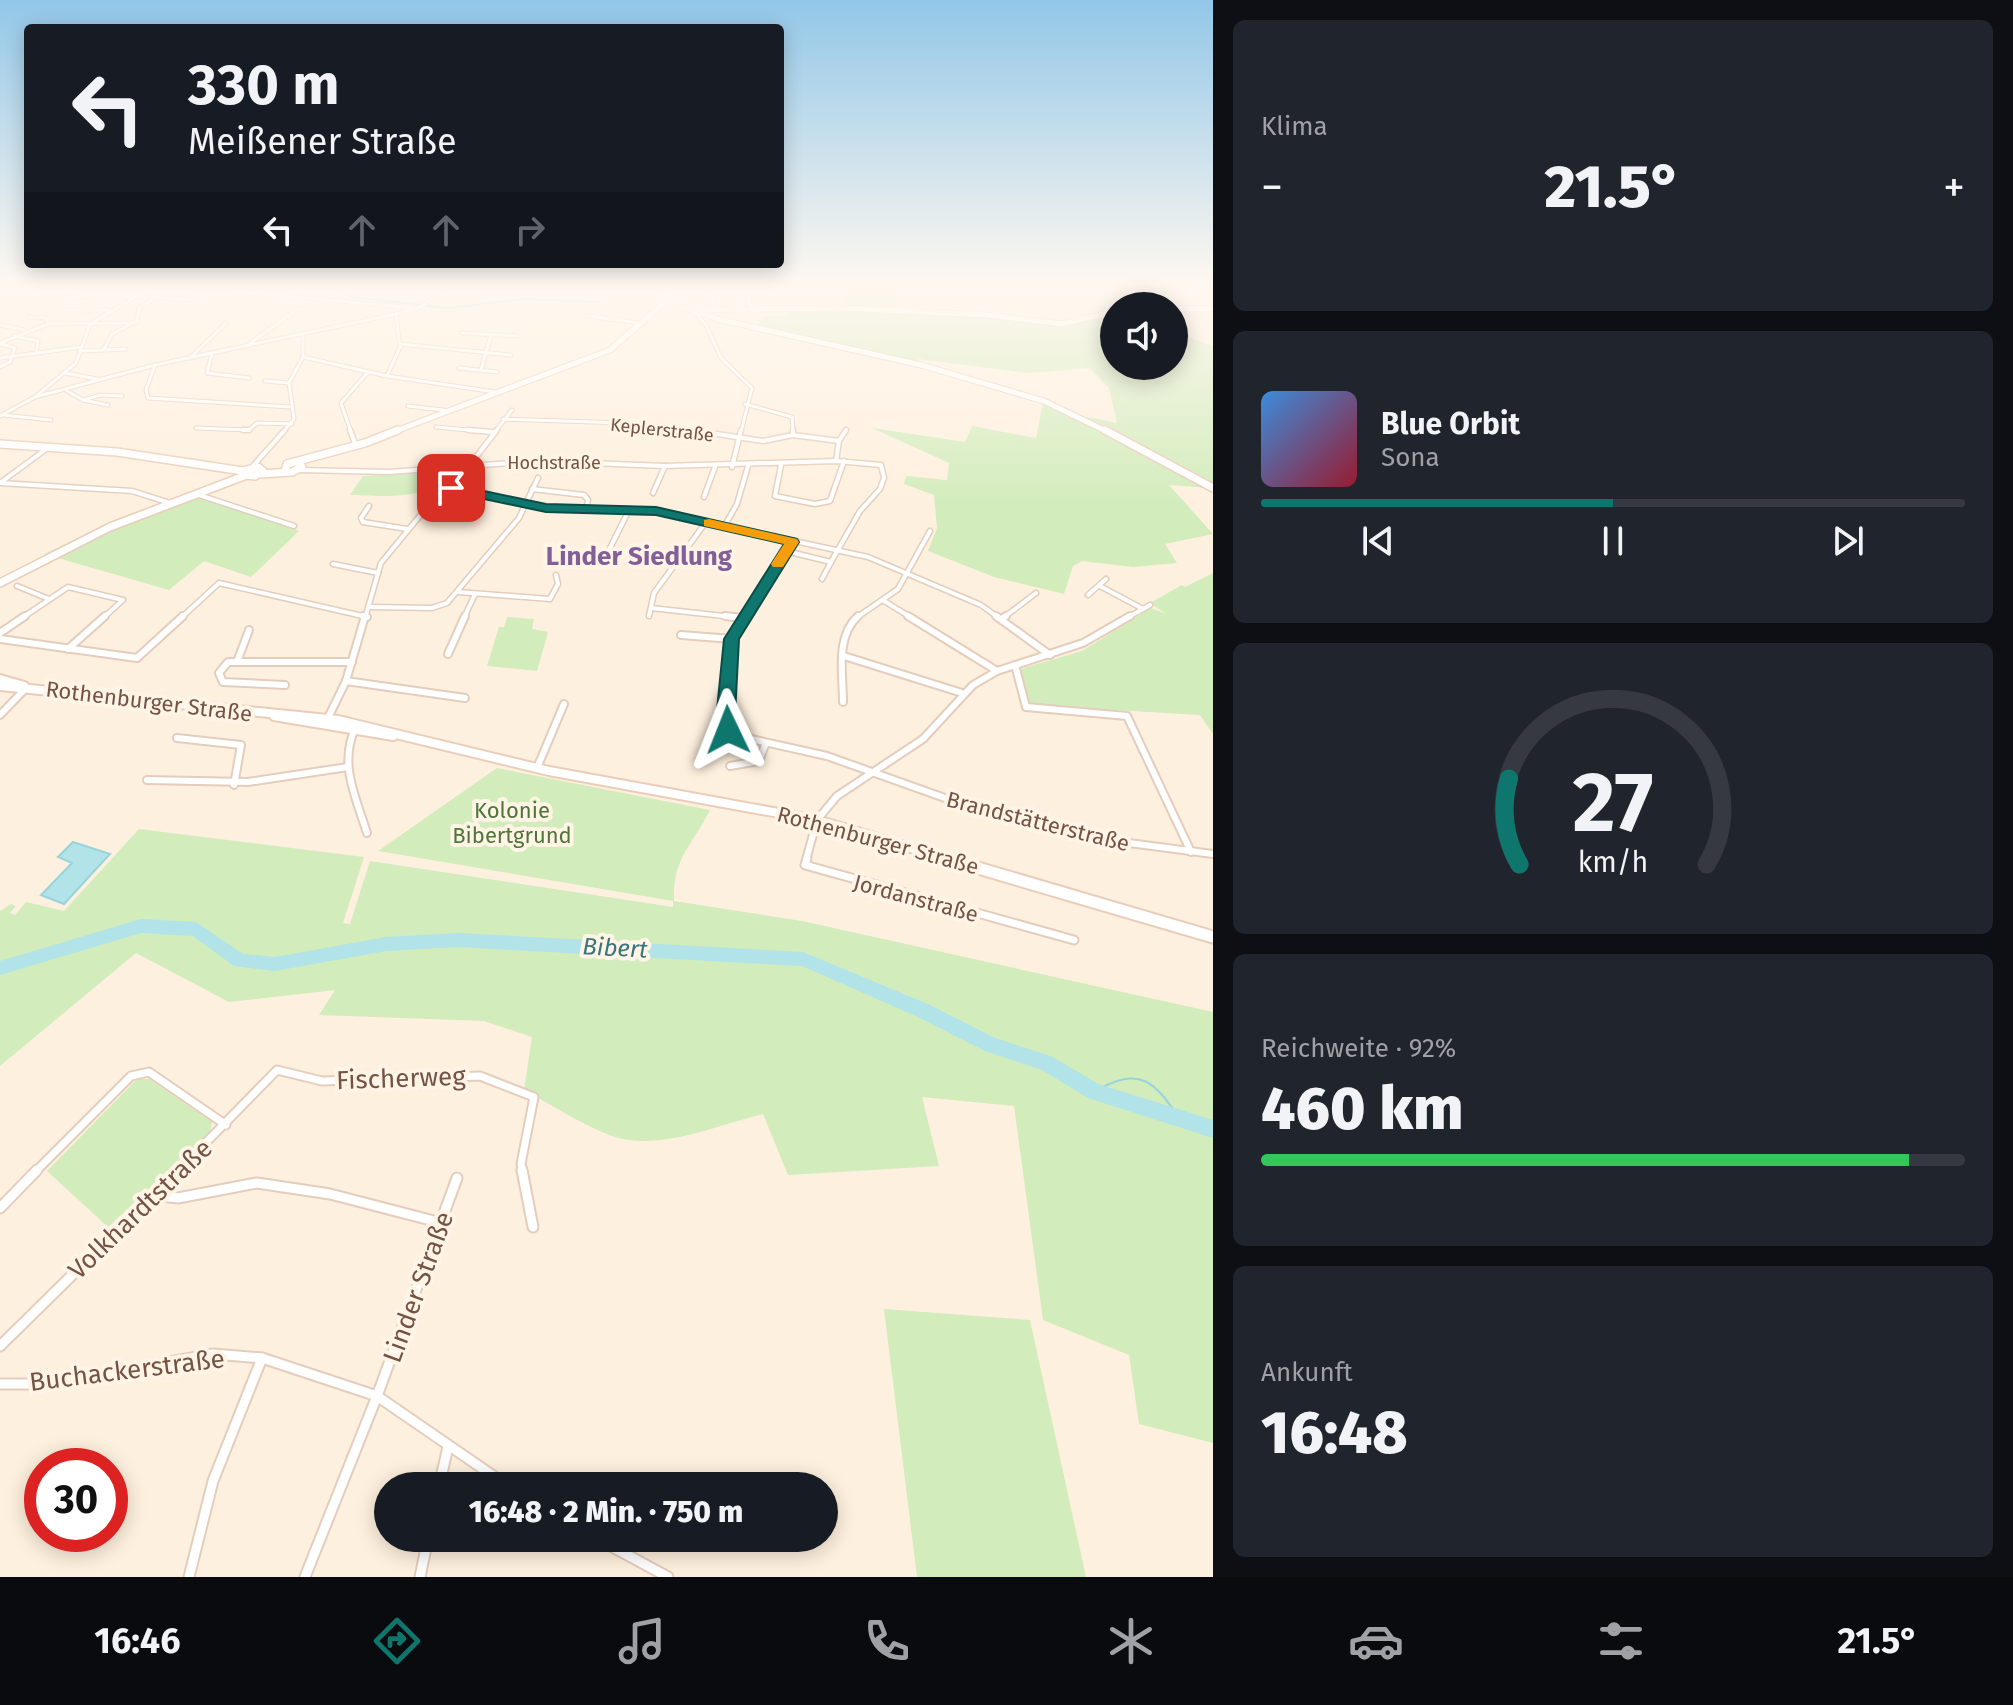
<!DOCTYPE html>
<html lang="de">
<head>
<meta charset="utf-8">
<style>
	body { margin:0; font-family:"Fira Sans",sans-serif; background:#20242c; color:#f1f3f6; height:100vh; display:flex; flex-direction:column; font-size:30px; white-space:nowrap }
	* { box-sizing:border-box; margin:0 }
	p { font-size:26px; color:#9ea1a6 }
	.icon { flex:none; width:44px; height:44px; fill:none; stroke:currentColor; stroke-width:2; stroke-linecap:round; stroke-linejoin:round }
	.map { position:relative; flex:1; overflow:hidden }
	.details { display:flex; flex-direction:column; gap:20px; padding:20px; background:#0d0f14; width:800px }
	.details>* { flex:none }
	.hud { position:absolute; left:24px; top:24px; width:760px; height:244px; border-radius:8px; box-shadow:0 4px 20px #0003; background:#171b24; color:#f1f3f6; overflow:hidden }
	.tools { position:absolute; left:1100px; top:292px; display:grid; gap:16px }
	.tools a { display:grid; place-items:center; width:88px; height:88px; border-radius:50%; background:#171b24; box-shadow:0 4px 20px #0003; font-size:40px }
	.speed { position:absolute; left:24px; top:1448px; display:flex; gap:16px; font-size:40px; font-weight:700; text-align:center }
	.speed>* { display:grid; place-content:center; width:104px; height:104px; border-radius:50%; background:#171b24; box-shadow:0 4px 20px #0003; line-height:1 }
	.speed .limit { border:12px solid #d22; background:#fff; color:#111 }
	.pin { position:absolute; display:grid; place-items:center; width:68px; height:68px; color:#fff; margin:-34px; border-radius:16px; box-shadow:0 4px 12px #0006 }
	.me { position:absolute; width:88px; margin:-44px; rotate:358deg; stroke-linejoin:round; filter:drop-shadow(0 0 6px #0008) }
	.turn { display:flex; align-items:center; gap:28px; height:168px; padding:0 32px; font-size:36px }
	.turn .icon { width:104px; height:104px; stroke-width:2.5 }
	.turn b { display:block; font-size:56px; line-height:68px }
	.lanes { display:flex; align-items:center; height:76px; padding:0 32px; background:#0003; justify-content:center; gap:40px; direction:ltr }
	.lanes .off { opacity:.35 }
	.big { font-size:60px; font-weight:800; line-height:1.1 }
	.details .tile { flex:1; display:flex; flex-direction:column; justify-content:center; gap:12px; min-width:0; padding:0 28px; border-radius:12px; background:#20242c }
	.details .dial { align-items:center; gap:0 }
	.dial svg { height:208px; overflow:visible; fill:none; stroke:#363941; stroke-width:7; stroke-linecap:round; text-anchor:middle }
	.dial text { fill:#f1f3f6; stroke:none }
	.song { display:flex; align-items:center; gap:24px }
	.cover { width:96px; height:96px; border-radius:12px; background:linear-gradient(135deg,hsl(210 70% 55%),hsl(350 70% 35%)) }
	.played { height:8px; border-radius:4px; background:linear-gradient(90deg,#0f766e 50%,#363941 50%) }
	.keys { display:flex; justify-content:space-around; direction:ltr }
	.heat { display:flex; justify-content:space-between; align-items:center; font-size:44px; direction:ltr }
	.charge { height:12px; border-radius:6px; background:linear-gradient(90deg,#34c759 92%,#363941 0) }
	.trip { position:absolute; left:374px; top:1472px; width:464px; height:80px; border-radius:40px; background:#171b24; box-shadow:0 4px 20px #0003; font-weight:800; line-height:80px; text-align:center }
	.tab-bar { display:flex; height:128px; justify-content:space-around; align-items:center; background:#090b0e; color:#9ea1a6 }
	.tab-bar .icon { width:56px; height:56px }
	.tab-bar .current { color:#0f766e }
	.tab-bar b { font-size:36px; color:#f1f3f6 }
	main { display:flex; flex:1; min-height:0 }
	.map>svg:first-child { display:block }
</style>
</head>
<body>
<main>
<div class="map">
<svg width="1213" height="1577" viewBox="0 0 1213 1577">
	<rect width="100%" height="100%" fill="#fef0de"/>
	<g fill="#d2ecbc">
		<path d="M 842,287 L 896,287 L 898,312 L 1073,324 L 1114,312 L 1114,366 L 1174,366 L 1174,331 L 1213,346 L 1213,486 L 1082,416 L 1117,423 L 1109,388 L 1090,368 L 1028,373 L 918,359 L 917,364 L 754,328 L 764,316 L 790,315 L 785,306 L 847,307 Z"/>
		<path d="M 1043,402 C 1101,427 1153,460 1210,488 L 1169,485 L 1213,534 L 1165,544 L 1177,563 L 1133,567 L 1082,561 L 1073,566 L 1064,594 L 994,577 L 928,551 L 937,528 L 934,495 L 904,484 L 906,476 L 947,480 L 949,463 L 872,428 L 965,442 L 972,426 L 1036,438 Z"/>
		<path d="M 440,472 C 437,503 374,495 350,495 L 363,476 Z"/>
		<path d="M 201,497 L 299,531 L 251,577 L 204,561 L 169,590 L 44,554 L 130,514 Z"/>
		<path d="M 1213,573 L 1213,734 L 1200,715 L 1030,705 L 1020,669 L 1082,651 L 1151,608 L 1166,614 L 1150,603 L 1182,585 L 1185,587 Z"/>
		<path d="M 507,617 L 534,619 L 532,629 L 548,632 L 537,671 L 487,666 L 499,627 L 504,627 Z"/>
		<path d="M 497,768 L 710,810 C 691,848 673,856 674,901 L 802,921 L 1213,1012 L 1213,1443 L 1139,1424 L 1129,1355 L 1043,1320 L 1014,1106 L 922,1097 L 939,1166 L 788,1175 L 763,1114 C 718,1125 657,1152 612,1136 C 582,1125 552,1105 524,1090 L 532,1037 L 484,1021 L 319,1015 L 335,990 L 229,1002 L 136,953 L 0,1066 L 0,911 L 11,904 L 16,906 L 10,913 L 15,915 L 26,902 L 64,911 L 139,829 L 364,857 L 343,923 L 350,924 L 370,861 L 673,907 L 673,901 L 378,851 Z"/>
		<path d="M 137,1079 L 149,1079 L 212,1122 L 210,1133 L 108,1227 L 47,1171 Z"/>
		<path d="M 884,1309 L 1030,1320 L 1086,1577 L 917,1577 Z"/>
	</g>
	<path fill="#b1e3e8" stroke="#97d4db" stroke-width="2" d="M 73,842 L 110,854 L 64,904 L 41,895 L 72,863 L 58,857 Z"/>
	<g fill="none" stroke-linecap="round" stroke-linejoin="round">
		<g stroke="#97d4db" stroke-width="2">
			<path d="M 333,287 L 351,297 L 448,308 L 524,299 L 598,302"/>
			<path d="M 1094,1092 C 1141,1064 1155,1082 1182,1122"/>
		</g>
		<path fill="#b1e3e8" fill-rule="evenodd" d="M 141,919 L 196,922 L 243,954 L 275,957 L 386,937 L 458,933 L 803,952 L 930,1005 L 995,1038 L 1053,1057 L 1098,1084 L 1213,1120 L 1213,1138 L 1088,1098 L 1042,1070 L 985,1051 L 918,1017 L 802,966 L 458,947 L 386,951 L 275,971 L 234,966 L 193,936 L 141,933 L 0,975 L 0,961 Z"/>
		<g stroke="#e4cdbc" stroke-width="5">
			<g id="street-far4">
				<path d="M 187,287 L 414,308"/>
				<path d="M 744,287 L 751,306"/>
				<path d="M 710,293 L 716,308"/>
				<path d="M 64,298 C 107,291 151,299 195,300"/>
				<path d="M 64,307 L 64,310 L 108,310"/>
				<path d="M 693,310 L 706,325 L 721,358 L 752,388 L 741,432"/>
				<path d="M 588,316 L 639,323"/>
				<path d="M 30,317 L 47,318 L 48,324"/>
				<path d="M 0,325 L 24,330"/>
				<path d="M 462,333 L 518,336"/>
				<path d="M 14,336 L 38,341 L 36,353"/>
				<path d="M 0,343 L 48,324 L 132,323"/>
				<path d="M 249,344 L 298,309"/>
				<path d="M 400,344 L 511,355"/>
				<path d="M 104,349 L 112,334 L 137,321 L 139,308 L 151,301"/>
				<path d="M 81,351 L 126,349"/>
				<path d="M 212,353 L 207,373 L 249,378"/>
				<path d="M 303,357 L 387,376 L 495,392"/>
				<path d="M 0,358 L 82,347"/>
				<path d="M 190,358 L 226,323"/>
				<path d="M 155,365 L 146,390 L 148,398 L 291,407"/>
				<path d="M 0,367 L 10,362 L 15,348 L 1,344"/>
				<path d="M 459,368 L 497,372"/>
				<path d="M 481,370 L 491,335"/>
				<path d="M 65,373 L 97,379"/>
				<path d="M 387,376 L 400,347 L 396,314"/>
				<path d="M 265,381 L 289,383"/>
				<path d="M 67,391 L 83,400 L 108,405"/>
				<path d="M 35,397 L 155,365 L 396,314 L 421,307 L 446,287"/>
				<path d="M 83,400 L 101,395 L 122,396"/>
				<path d="M 745,404 L 792,417 L 793,432"/>
				<path d="M 408,406 L 451,411"/>
				<path d="M 3,415 L 51,420"/>
				<path d="M 0,416 L 35,397 L 76,363 L 90,324 L 152,287"/>
				<path d="M 503,419 L 625,423 L 702,432"/>
				<path d="M 436,427 L 490,432"/>
				<path d="M 196,428 L 249,430 L 257,423 L 292,424"/>
				<path d="M 283,432 L 294,419 L 289,383 L 303,357 L 303,335"/>
				<path d="M 351,432 L 341,403 L 368,372"/>
				<path d="M 495,432 L 512,410"/>
			</g>
		</g>
		<g stroke="#e4cdbc" stroke-width="7">
			<g id="street-far3">
				<path d="M 243,430 L 249,430"/>
				<path d="M 350,430 L 356,446"/>
				<path d="M 468,430 L 493,432"/>
				<path d="M 691,430 L 763,441 L 793,435 L 839,441"/>
				<path d="M 793,430 L 793,435"/>
				<path d="M 836,461 L 839,441 L 846,430"/>
				<path d="M 781,465 L 775,496 L 815,504 L 830,501 L 844,461"/>
				<path d="M 469,466 L 497,430"/>
				<path d="M 252,467 L 285,430"/>
				<path d="M 732,467 L 741,430"/>
				<path d="M 300,470 L 389,472 L 538,461 L 665,466 L 836,461 L 881,465 L 884,478 L 880,489 L 860,511 L 831,562 L 786,551"/>
				<path d="M 0,483 L 132,491 L 170,503"/>
				<path d="M 0,483 L 49,447"/>
				<path d="M 451,488 L 546,508 L 656,511 L 868,557 L 981,605 L 999,618"/>
				<path d="M 532,489 L 584,495 L 588,500 L 586,510"/>
				<path d="M 653,493 L 665,466"/>
				<path d="M 196,494 L 294,526"/>
				<path d="M 704,497 L 715,467"/>
				<path d="M 369,506 L 361,518 L 363,522 L 407,529"/>
				<path d="M 724,527 L 737,504 L 748,466"/>
				<path d="M 609,550 L 629,510"/>
				<path d="M 333,564 L 378,573"/>
				<path d="M 822,579 L 831,562"/>
				<path d="M 17,586 L 49,599"/>
				<path d="M 1100,586 L 1143,609"/>
				<path d="M 458,592 L 550,599 L 558,584 L 556,575"/>
				<path d="M 1088,595 L 1106,579"/>
				<path d="M 884,601 L 912,618"/>
				<path d="M 370,607 L 432,608 L 447,603 L 519,518 L 538,478"/>
				<path d="M 651,608 L 742,618"/>
				<path d="M 649,616 L 654,593 L 706,522"/>
				<path d="M 22,618 L 68,587 L 123,600 L 103,618"/>
				<path d="M 181,618 L 219,583 L 367,617"/>
				<path d="M 365,618 L 381,563 L 423,512 L 457,481 L 457,468"/>
				<path d="M 464,618 L 475,594"/>
				<path d="M 745,618 L 792,542"/>
				<path d="M 856,618 L 898,589 L 930,531"/>
				<path d="M 1003,618 L 1036,593"/>
				<path d="M 1127,618 L 1150,605"/>
			</g>
		</g>
		<g stroke="#e4cdbc" stroke-width="10">
			<g id="street-far2">
				<path d="M 363,616 L 367,617"/>
				<path d="M 725,616 L 742,618"/>
				<path d="M 746,616 L 732,639 L 724,720 L 733,735 L 827,756 L 987,813 L 1091,838 L 1213,854"/>
				<path d="M 908,616 L 997,671"/>
				<path d="M 996,616 L 1050,655"/>
				<path d="M 1003,618 L 1006,616"/>
				<path d="M 0,633 L 25,616"/>
				<path d="M 681,635 L 732,639"/>
				<path d="M 0,639 L 137,658 L 183,616"/>
				<path d="M 68,649 L 105,616"/>
				<path d="M 448,654 L 465,616"/>
				<path d="M 844,656 L 962,693"/>
				<path d="M 237,662 L 249,630"/>
				<path d="M 1015,665 L 1026,707 L 1127,716 L 1191,852"/>
				<path d="M 346,681 L 465,698"/>
				<path d="M 285,685 L 223,682 L 219,673 L 228,662 L 352,662"/>
				<path d="M 843,702 C 843,674 835,637 858,616"/>
				<path d="M 0,715 L 25,689"/>
				<path d="M 326,722 L 346,681 L 365,616"/>
				<path d="M 356,727 C 338,762 356,798 367,833"/>
				<path d="M 177,738 L 241,745 L 234,785"/>
				<path d="M 730,766 L 759,761 L 765,745"/>
				<path d="M 537,768 L 564,704"/>
				<path d="M 147,780 L 248,782 L 348,767"/>
				<path d="M 806,860 L 817,820 L 837,796 L 923,739 L 973,685 L 997,671 L 1083,643 L 1130,616"/>
			</g>
		</g>
		<g stroke="#e4cdbc" stroke-width="11">
			<g id="street-far1">
				<path d="M 807,858 L 805,865 L 1074,940"/>
				<path d="M 35,1172 L 131,1076 L 149,1072 L 226,1125"/>
				<path d="M 177,1172 L 277,1070 L 322,1081 L 480,1076 L 534,1097 L 521,1164 L 523,1172"/>
			</g>
		</g>
		<g stroke="#e4cdbc" stroke-width="13">
			<g id="street">
				<path d="M 522,1170 L 533,1227"/>
				<path d="M 152,1195 L 178,1198 L 257,1183 L 330,1194 L 442,1223"/>
				<path d="M 0,1208 L 37,1170"/>
				<path d="M 0,1346 L 179,1170"/>
				<path d="M 0,1384 L 51,1384 L 213,1354 L 262,1358 L 377,1396 L 508,1486"/>
				<path d="M 439,1486 L 448,1447"/>
				<path d="M 596,1538 L 668,1577"/>
				<path d="M 189,1577 L 213,1481 L 262,1358"/>
				<path d="M 305,1577 L 377,1396 L 457,1178"/>
				<path d="M 420,1577 L 428,1538"/>
			</g>
		</g>
		<g stroke="#eacdb9" stroke-width="7">
			<g id="secondary-far3">
				<path d="M 660,287 L 686,308 L 717,319 L 921,365 L 1044,401 L 1108,432"/>
				<path d="M 1174,309 L 1213,309"/>
				<path d="M 693,310 L 840,308 L 987,315 L 1062,324 L 1114,312"/>
				<path d="M 393,432 L 610,350 L 671,297"/>
			</g>
		</g>
		<g stroke="#eacdb9" stroke-width="10">
			<g id="secondary-far2">
				<path d="M 1105,430 L 1213,488"/>
				<path d="M 0,444 L 117,452 L 243,471"/>
				<path d="M 258,467 L 263,471 L 255,476 L 243,475 L 243,471 Z"/>
				<path d="M 285,471 L 287,464 L 365,443 L 398,430"/>
				<path d="M 260,474 L 292,472 L 302,467 L 299,463"/>
				<path d="M 0,583 L 110,527 L 244,476"/>
			</g>
		</g>
		<g stroke="#eacdb9" stroke-width="12">
			<g id="secondary-far1">
				<path d="M 0,679 L 24,686"/>
				<path d="M 0,686 L 338,720 L 549,771 L 817,820 L 951,860"/>
				<path d="M 274,716 L 393,736"/>
			</g>
		</g>
		<g stroke="#eacdb9" stroke-width="15">
			<path id="secondary" d="M 944,858 L 1213,937"/>
		</g>
		<use href="#street-far4" stroke="#fff" stroke-width="3"/>
		<use href="#street-far3" stroke="#fff" stroke-width="4"/>
		<use href="#street-far2" stroke="#fff" stroke-width="6"/>
		<use href="#street-far1" stroke="#fff" stroke-width="7"/>
		<use href="#street" stroke="#fff" stroke-width="9"/>
		<use href="#secondary-far3" stroke="#fff" stroke-width="5"/>
		<use href="#secondary-far2" stroke="#fff" stroke-width="7"/>
		<use href="#secondary-far1" stroke="#fff" stroke-width="8"/>
		<use href="#secondary" stroke="#fff" stroke-width="11"/>
	</g>
	<linearGradient id="sky" x2="0" y2="1"><stop stop-color="#92c7e8"/><stop offset="0.56" stop-color="#fff8f0"/><stop offset="1" stop-color="#fff8f0" stop-opacity="0"/></linearGradient>
	<rect width="1213" height="508" fill="url(#sky)"/>
	<path fill="#0f766e" stroke="#0a4d48" stroke-width="2" d="M 451,484 L 546,504 L 656,507 L 797,539 L 799,542 L 739,639 L 734,734 L 722,734 L 716,720 L 724,639 L 784,544 L 656,515 L 546,512 L 446,491 L 446,486 Z"/>
	<path fill="#f59e0b" d="M 709,519 L 797,539 L 799,542 L 783,567 L 773,567 L 771,564 L 784,544 L 704,526 L 704,520 Z"/>
	<g text-anchor="middle" stroke-width="8" stroke-linejoin="round" paint-order="stroke">
		<g font-size="18" fill="#755344" stroke="#fff4e6">
			<text transform="translate(662 430) rotate(6)" y="6">Keplerstraße</text>
			<text x="554" y="469">Hochstraße</text>
		</g>
		<g font-size="22" fill="#755344" stroke="#fff4e6">
			<text transform="translate(149 701) rotate(7)" y="8">Rothenburger Straße</text>
			<text transform="translate(1038 821) rotate(14)" y="8">Brandstätterstraße</text>
			<text transform="translate(878 840) rotate(15)" y="8">Rothenburger Straße</text>
			<text transform="translate(916 898) rotate(15)" y="8">Jordanstraße</text>
		</g>
		<g font-size="22" fill="#4e7639" stroke="#fff4e6">
			<text x="512" y="818">Kolonie<tspan x="512" dy="25">Bibertgrund</tspan></text>
		</g>
		<g font-size="24" font-style="italic" fill="#37757d" stroke="#fff4e6">
			<text transform="translate(615 948) rotate(3)" y="8">Bibert</text>
		</g>
		<g font-size="26" font-weight="bold" fill="#835f9a" stroke="#fff4e6">
			<text x="639" y="565">Linder Siedlung</text>
		</g>
		<g font-size="26" fill="#755344" stroke="#fff4e6">
			<text transform="translate(401 1078) rotate(-2)" y="9">Fischerweg</text>
			<text transform="translate(140 1209) rotate(-44)" y="9">Volkhardtstraße</text>
			<text transform="translate(418 1287) rotate(-70)" y="9">Linder Straße</text>
			<text transform="translate(127 1370) rotate(-7)" y="9">Buchackerstraße</text>
		</g>
	</g>
</svg>
<div class="tools">
<a><svg class="icon" aria-label="sound" viewBox="0 0 24 24"><path d="M4 9h4l5-4v14l-5-4H4zM17 9q2 3 0 6"/></svg></a>
</div>
<div class="speed"><div class="limit">30</div></div>
<div class="pin" style="left:451px;top:488px;background:#d93025"><svg class="icon" aria-label="arrive" viewBox="0 0 24 24"><path d="M6 21V4h12l-3 4 3 4H6"/></svg></div>
<svg class="me" style="left:728px;top:730px" viewBox="-20 -20 40 40"><path d="M0-17L14 15 0 8-14 15z" fill="#0f766e" stroke="#fff" stroke-width="4"/></svg>
<div class="trip">16:48 · 2 Min. · 750 m</div>
<div class="hud">
<div class="turn"><svg class="icon" aria-label="left" viewBox="0 0 24 24"><path d="M17 20v-9H6M10 6l-5 5 5 5"/></svg><div><b>330 m</b>Meißener Straße</div></div>
<div class="lanes"><svg class="icon" aria-label="left" viewBox="0 0 24 24"><path d="M17 20v-9H6M10 6l-5 5 5 5"/></svg><svg class="icon off" aria-label="ahead" viewBox="0 0 24 24"><path d="M12 20V5M6 11l6-6 6 6"/></svg><svg class="icon off" aria-label="ahead" viewBox="0 0 24 24"><path d="M12 20V5M6 11l6-6 6 6"/></svg><svg class="icon off" aria-label="right" viewBox="0 0 24 24"><path d="M7 20v-9h11M14 6l5 5-5 5"/></svg></div>
</div>
</div>
<section class="details">
<div class="tile"><p>Klima</p>
<div class="heat"><a>−</a><b class="big">21.5°</b><a>+</a></div>
</div>
<div class="tile">
<div class="song"><i class="cover"></i><div><b>Blue Orbit</b><p>Sona</p></div></div>
<div class="played"></div>
<div class="keys"><svg class="icon" aria-label="previous" viewBox="0 0 24 24"><path d="M18 5L8 12l10 7zM5 5v14"/></svg><svg class="icon" aria-label="pause" viewBox="0 0 24 24"><path d="M8 5v14M16 5v14"/></svg><svg class="icon" aria-label="next" viewBox="0 0 24 24"><path d="M6 5l10 7-10 7zM19 5v14"/></svg></div>
</div>
<div class="tile dial"><svg viewBox="0 0 100 80">
<path d="M14 69A42 42 0 1 1 86 69"/>
<path d="M14 69A42 42 0 0 1 10 36" stroke="#0f766e"/>
<text x="50" y="56" font-size="32" font-weight="700">27</text>
<text x="50" y="72" font-size="11">km/h</text>
</svg></div>
<div class="tile"><p>Reichweite · 92%</p><b class="big">460 km</b><div class="charge"></div></div>
<div class="tile"><p>Ankunft</p><b class="big">16:48</b></div>
</section>
</main>
<nav class="tab-bar">
<b>16:46</b>
<svg class="icon current" aria-label="directions" viewBox="0 0 24 24"><path d="M12 3l9 9-9 9-9-9zM9 14v-3h6M13 9l2 2-2 2"/></svg>
<svg class="icon" aria-label="music" viewBox="0 0 24 24"><path d="M9 18V5l10-2v13"/><circle cx="6" cy="18" r="3"/><circle cx="16" cy="16" r="3"/></svg>
<svg class="icon" aria-label="phone" viewBox="0 0 24 24"><path d="M5 4h4l2 5-3 2q2 4 5 5l2-3 5 2v4C11 20 4 13 5 4z"/></svg>
<svg class="icon" aria-label="climate" viewBox="0 0 24 24"><path d="M12 3v18M4 7l16 10M4 17L20 7"/></svg>
<svg class="icon" aria-label="car" viewBox="0 0 24 24"><path d="M5 17H2v-5l4-1 3-4h7l3 4 3 1v5h-3M9 17h6M6 11h13"/><circle cx="7" cy="17" r="2"/><circle cx="17" cy="17" r="2"/></svg>
<svg class="icon" aria-label="filters" viewBox="0 0 24 24"><path d="M4 7h16M4 17h16"/><circle cx="9" cy="7" r="2"/><circle cx="15" cy="17" r="2"/></svg>
<b>21.5°</b>
</nav>
</body>
</html>
